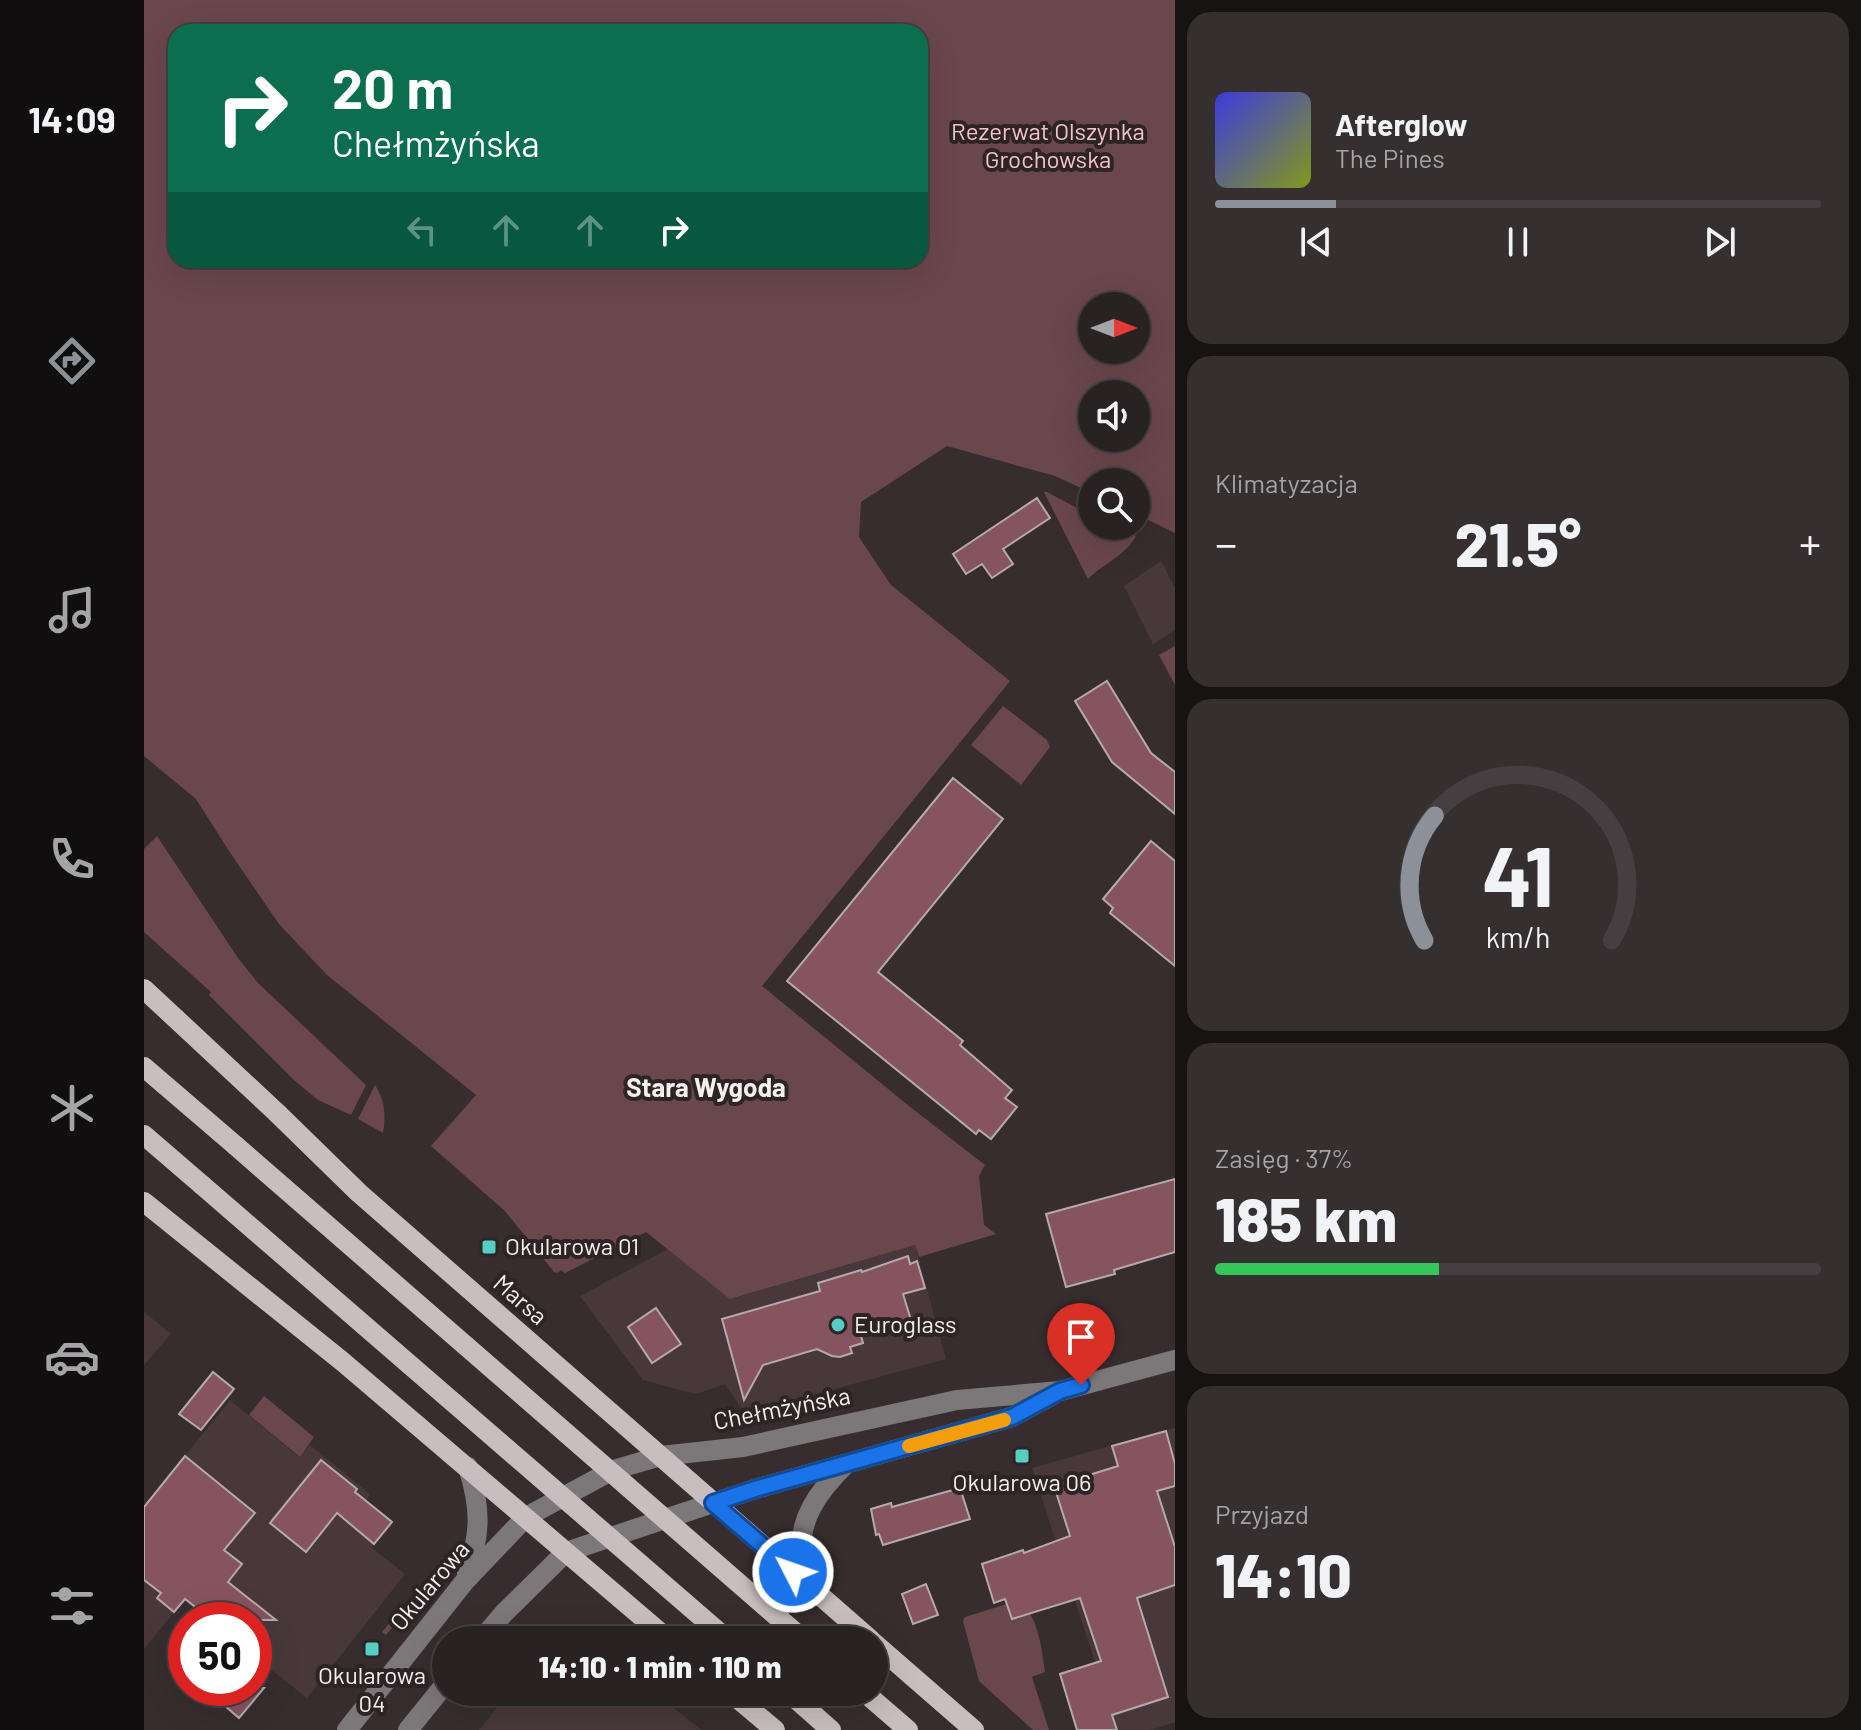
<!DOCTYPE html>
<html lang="pl">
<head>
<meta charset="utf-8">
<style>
	body { margin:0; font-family:Barlow,sans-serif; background:#352f30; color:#f1f3f6; height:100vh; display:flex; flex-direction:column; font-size:30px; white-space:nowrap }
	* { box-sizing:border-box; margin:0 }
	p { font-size:26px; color:#a5a4a6 }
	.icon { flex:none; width:44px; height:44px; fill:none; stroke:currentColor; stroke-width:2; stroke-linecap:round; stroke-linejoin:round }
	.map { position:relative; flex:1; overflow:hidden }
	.sheet { display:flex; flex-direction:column; gap:12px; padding:12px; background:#171313; width:686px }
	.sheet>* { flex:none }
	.banner { position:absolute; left:24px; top:24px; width:760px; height:244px; border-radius:24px; box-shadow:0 8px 32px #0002,0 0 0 2px #453f41; background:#0b6e4f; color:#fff; overflow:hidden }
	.needle { width:52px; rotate:90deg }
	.controls { position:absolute; left:934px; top:292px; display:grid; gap:16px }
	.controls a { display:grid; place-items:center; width:72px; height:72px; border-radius:50%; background:#292223; box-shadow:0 8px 32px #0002,0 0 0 2px #453f41; font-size:40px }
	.speed { position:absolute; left:24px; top:1602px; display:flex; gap:16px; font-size:40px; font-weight:700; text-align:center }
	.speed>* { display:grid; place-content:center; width:104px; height:104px; border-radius:50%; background:#292223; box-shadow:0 8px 32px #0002,0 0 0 2px #453f41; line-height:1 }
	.speed .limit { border:12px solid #d22; background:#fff; color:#111 }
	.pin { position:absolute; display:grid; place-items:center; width:68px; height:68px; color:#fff; margin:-82px -34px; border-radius:50% 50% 50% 0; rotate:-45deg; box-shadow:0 0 8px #0007 }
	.pin .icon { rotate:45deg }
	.me { position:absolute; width:88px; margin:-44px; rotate:311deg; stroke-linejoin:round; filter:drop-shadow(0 0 6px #0008) }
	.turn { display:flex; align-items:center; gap:28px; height:168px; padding:0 32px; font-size:36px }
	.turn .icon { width:104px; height:104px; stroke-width:2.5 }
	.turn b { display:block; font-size:56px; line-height:68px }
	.lanes { display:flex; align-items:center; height:76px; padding:0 32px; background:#0003; justify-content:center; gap:40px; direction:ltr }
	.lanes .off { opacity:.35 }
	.big { font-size:60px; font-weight:800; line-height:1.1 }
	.sheet .card { flex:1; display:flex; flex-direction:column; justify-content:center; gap:12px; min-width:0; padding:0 28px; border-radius:24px; background:#352f30 }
	.sheet .dial { align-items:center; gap:0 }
	.dial svg { height:208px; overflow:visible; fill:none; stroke:#453f41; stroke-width:7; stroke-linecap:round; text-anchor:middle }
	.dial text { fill:#f1f3f6; stroke:none }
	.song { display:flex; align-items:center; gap:24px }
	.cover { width:96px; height:96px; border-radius:12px; background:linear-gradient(135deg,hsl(240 70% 55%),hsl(70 70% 35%)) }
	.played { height:8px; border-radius:4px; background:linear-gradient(90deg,#8c9099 20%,#453f41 20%) }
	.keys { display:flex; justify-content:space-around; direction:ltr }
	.heat { display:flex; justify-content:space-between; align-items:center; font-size:44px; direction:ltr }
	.charge { height:12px; border-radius:6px; background:linear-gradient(90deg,#34c759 37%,#453f41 0) }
	.trip { position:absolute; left:288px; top:1626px; width:456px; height:80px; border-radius:40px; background:#292223; box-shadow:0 8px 32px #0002,0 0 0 2px #453f41; font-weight:800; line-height:80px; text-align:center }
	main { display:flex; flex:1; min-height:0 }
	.tabs { display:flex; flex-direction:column; width:144px; justify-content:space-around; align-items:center; background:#100e0e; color:#a5a4a6 }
	.tabs .icon { width:56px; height:56px }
	.tabs .active { color:#8c9099 }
	.tabs b { font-size:36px; color:#f1f3f6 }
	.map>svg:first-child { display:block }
</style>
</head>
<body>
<main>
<nav class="tabs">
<b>14:09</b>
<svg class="icon active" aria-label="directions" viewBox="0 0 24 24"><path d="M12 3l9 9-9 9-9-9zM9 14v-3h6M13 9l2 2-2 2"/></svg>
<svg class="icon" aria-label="music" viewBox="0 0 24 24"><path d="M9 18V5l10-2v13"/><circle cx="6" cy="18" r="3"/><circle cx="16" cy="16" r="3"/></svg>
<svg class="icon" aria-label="phone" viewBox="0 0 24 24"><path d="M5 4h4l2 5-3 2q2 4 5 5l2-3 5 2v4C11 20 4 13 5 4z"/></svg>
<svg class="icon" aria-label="climate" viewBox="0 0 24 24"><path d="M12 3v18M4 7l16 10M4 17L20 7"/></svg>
<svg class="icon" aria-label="car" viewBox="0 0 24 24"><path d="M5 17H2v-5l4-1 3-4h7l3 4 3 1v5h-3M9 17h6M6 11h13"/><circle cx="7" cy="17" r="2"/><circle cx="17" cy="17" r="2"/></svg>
<svg class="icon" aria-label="filters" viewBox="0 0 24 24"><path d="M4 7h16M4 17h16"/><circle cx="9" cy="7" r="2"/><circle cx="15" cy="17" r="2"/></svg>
</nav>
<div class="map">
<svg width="1031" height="1730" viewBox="0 0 1031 1730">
	<rect width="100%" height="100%" fill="#372d2f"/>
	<g fill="#48383b">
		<path d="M 1017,561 L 1031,588 L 1031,630 L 1009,644 L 980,586 Z"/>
		<path d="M 771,1245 L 802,1359 L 601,1413 L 581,1384 L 552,1394 L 499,1380 L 436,1296 L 524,1249 L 587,1299 Z"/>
		<path d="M 0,1312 L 27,1334 L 0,1365 Z"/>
		<path d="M 86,1400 L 155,1457 L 166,1445 L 226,1494 L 222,1501 L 248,1522 L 227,1547 L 261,1574 L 163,1698 L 110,1656 L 110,1620 L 65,1620 L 40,1600 L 0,1649 L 0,1507 Z"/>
		<path d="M 1031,1428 L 1031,1722 L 1007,1730 L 973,1730 L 888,1468 Z"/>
		<path d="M 366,1692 L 510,1692 L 557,1730 L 335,1730 Z"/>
	</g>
	<g fill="#6a474d" fill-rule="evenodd">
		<path d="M 0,0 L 1031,0 L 1031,533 L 992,514 L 992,482 L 948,482 L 948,493 L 911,476 L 803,446 L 717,502 L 715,537 L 747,585 L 866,681 L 618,986 L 765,1106 L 841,1165 L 835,1176 L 840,1225 L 852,1234 L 775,1257 L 771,1245 L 586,1299 L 502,1232 L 421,1273 L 417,1270 L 413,1273 L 410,1272 L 361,1211 L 287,1146 L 332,1095 L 183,975 L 135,924 L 85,851 L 52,799 L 0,756 ZM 776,32 L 776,260 L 32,260 L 32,32 ZM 948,306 L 992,306 L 992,350 L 948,350 ZM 948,394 L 992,394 L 992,438 L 948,438 Z"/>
		<path d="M 900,492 L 903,492 L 948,516 L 948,526 L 976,526 L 992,536 C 981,556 960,563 944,579 Z"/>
		<path d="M 1031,646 L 1031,685 L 1015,655 Z"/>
		<path d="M 859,706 L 903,740 L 906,747 L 877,785 L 827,745 Z"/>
		<path d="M 13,836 L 94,958 L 114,983 L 222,1085 L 207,1115 L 174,1100 L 150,1080 L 65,995 L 67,992 L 0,932 L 0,849 Z"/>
		<path d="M 231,1085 C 241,1100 242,1116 239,1133 L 214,1119 Z"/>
		<path d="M 120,1396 L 170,1437 L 156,1457 L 105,1415 Z"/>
		<path d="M 295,1565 L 298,1567 L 242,1635 L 238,1632 Z"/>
		<path d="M 876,1600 C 895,1621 897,1644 901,1672 L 888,1677 L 905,1730 L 889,1730 L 835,1681 L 819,1621 L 821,1617 Z"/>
	</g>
	<g fill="#86545e" stroke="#b5aaab" stroke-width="2">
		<path d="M 893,498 L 906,518 L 859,549 L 869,564 L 848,578 L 838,564 L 822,574 L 809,554 Z"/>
		<path d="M 963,681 L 1007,753 L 1031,772 L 1031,814 L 968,762 L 931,701 Z"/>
		<path d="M 809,778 L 859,819 L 734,972 L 819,1041 L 816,1045 L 868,1090 L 861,1098 L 873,1107 L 847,1139 L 835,1130 L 832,1134 L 643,981 Z"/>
		<path d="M 1007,841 L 1031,861 L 1031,966 L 966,913 L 969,908 L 959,899 Z"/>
		<path d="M 1031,1179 L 1031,1252 L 970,1270 L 971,1274 L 922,1287 L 902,1214 Z"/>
		<path d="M 764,1256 L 766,1264 L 773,1261 L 781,1288 L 759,1294 L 767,1320 L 717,1336 L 719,1343 L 706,1347 L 708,1353 L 696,1357 L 688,1356 L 673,1349 L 619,1365 L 600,1400 L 578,1319 L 676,1291 L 674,1283 L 717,1270 L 718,1272 Z"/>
		<path d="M 512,1308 L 537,1344 L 508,1363 L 484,1327 Z"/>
		<path d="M 69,1372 L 90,1389 L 57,1430 L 35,1414 Z"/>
		<path d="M 1022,1431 L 1031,1464 L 1031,1486 L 1013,1491 L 1031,1547 L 1031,1585 L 993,1598 L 1024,1697 L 968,1715 L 973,1730 L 933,1730 L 916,1674 L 957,1661 L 936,1598 L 868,1619 L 861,1599 L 850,1603 L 838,1564 L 879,1550 L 880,1553 L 926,1536 L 910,1486 L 974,1466 L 968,1446 Z"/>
		<path d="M 41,1456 L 111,1513 L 80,1550 L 98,1564 L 84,1582 L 132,1620 L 68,1620 L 41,1599 L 30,1612 L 13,1598 L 17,1593 L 0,1580 L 0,1507 Z"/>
		<path d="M 177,1460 L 213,1489 L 211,1492 L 248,1522 L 230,1544 L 193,1513 L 162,1552 L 126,1523 Z"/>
		<path d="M 816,1488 L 826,1519 L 739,1545 L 735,1534 L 732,1535 L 727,1509 L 747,1503 L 748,1507 Z"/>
		<path d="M 782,1584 L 794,1615 L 769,1624 L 758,1594 Z"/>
		<path d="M 60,1688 L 120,1688 L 95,1718 Z"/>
	</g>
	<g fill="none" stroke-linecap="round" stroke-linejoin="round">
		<g stroke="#7c7778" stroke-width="20">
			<path d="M 323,1574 C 337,1533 337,1508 324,1467"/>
			<path d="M 667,1588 C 664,1578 659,1567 658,1557 C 653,1520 675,1491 700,1466"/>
			<path d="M 337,1640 L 360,1613 L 422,1552 L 611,1489 L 868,1417 L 909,1395"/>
			<path d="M 203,1730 L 321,1581 L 382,1517 L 469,1470 L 517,1456 L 599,1447 L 813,1400 L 916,1391 L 1031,1360"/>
			<path d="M 264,1730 L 302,1683"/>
		</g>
		<g stroke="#c8bec0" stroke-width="20">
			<path d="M 0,989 L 132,1112 L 215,1193 L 727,1640"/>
			<path d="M 0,1067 L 92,1146"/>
			<path d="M 0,1135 L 58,1185"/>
			<path d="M 0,1202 L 199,1362 L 525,1640"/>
			<path d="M 730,1643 L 830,1730"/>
			<path d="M 586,1692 L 631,1730"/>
			<path d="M 644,1692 L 687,1730"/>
			<path d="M 720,1692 L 764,1730"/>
		</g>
		<g stroke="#c8bec0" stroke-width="20">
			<path d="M 92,1146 L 660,1640"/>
			<path d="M 58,1185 L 584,1640"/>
		</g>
	</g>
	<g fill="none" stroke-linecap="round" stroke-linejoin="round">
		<g stroke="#114b97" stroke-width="20">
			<path id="route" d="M 649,1572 L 569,1503 L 611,1489 L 868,1417 L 916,1391 L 937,1385"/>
		</g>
		<use href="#route" stroke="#1a73e8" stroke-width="14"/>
		<path stroke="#f59e0b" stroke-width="14" d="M 765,1446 L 860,1420"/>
	</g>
	<g fill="#56cec3" stroke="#2c2425" stroke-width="3">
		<rect x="337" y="1239" width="16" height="16" rx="4"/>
		<circle cx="694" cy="1325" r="8"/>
		<rect x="870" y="1448" width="16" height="16" rx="4"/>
		<rect x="220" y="1641" width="16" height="16" rx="4"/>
	</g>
	<g text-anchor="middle" stroke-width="8" stroke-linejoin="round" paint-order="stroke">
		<g font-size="24" fill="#f5c2cb" stroke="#2c2425">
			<text x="904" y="140">Rezerwat Olszynka<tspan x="904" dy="28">Grochowska</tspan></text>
		</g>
		<g font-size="24" fill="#f6f0f0" stroke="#2c2425" text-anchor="start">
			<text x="361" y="1255">Okularowa 01</text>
			<text x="710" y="1333">Euroglass</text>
			<text x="878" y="1491" text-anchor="middle">Okularowa 06</text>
			<text x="228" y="1684" text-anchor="middle">Okularowa<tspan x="228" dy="28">04</tspan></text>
		</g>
		<g font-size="24" fill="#f6f0f0" stroke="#2c2425">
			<text transform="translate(376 1300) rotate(41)" y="8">Marsa</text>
			<text transform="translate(638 1409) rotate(-11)" y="8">Chełmżyńska</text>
			<text transform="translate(286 1586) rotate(-50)" y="8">Okularowa</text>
		</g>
		<g font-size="26" font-weight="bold" fill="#f6f0f0" stroke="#2c2425">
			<text x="562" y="1097">Stara Wygoda</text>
		</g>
	</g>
</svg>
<div class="controls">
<a><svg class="needle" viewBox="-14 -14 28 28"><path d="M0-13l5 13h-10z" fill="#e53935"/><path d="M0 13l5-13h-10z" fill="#a5a4a6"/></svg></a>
<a><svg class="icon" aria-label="sound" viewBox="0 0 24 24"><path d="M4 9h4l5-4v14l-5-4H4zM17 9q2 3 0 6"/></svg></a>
<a><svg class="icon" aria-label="search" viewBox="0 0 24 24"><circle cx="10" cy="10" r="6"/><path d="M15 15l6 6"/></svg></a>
</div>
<div class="speed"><div class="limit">50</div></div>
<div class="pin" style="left:937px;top:1385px;background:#d93025"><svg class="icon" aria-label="arrive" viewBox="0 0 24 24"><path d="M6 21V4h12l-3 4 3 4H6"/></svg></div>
<svg class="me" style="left:649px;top:1572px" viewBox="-20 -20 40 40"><circle r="17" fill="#1a73e8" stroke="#fff" stroke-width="3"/><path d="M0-11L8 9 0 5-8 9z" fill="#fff"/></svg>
<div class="trip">14:10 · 1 min · 110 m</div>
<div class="banner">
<div class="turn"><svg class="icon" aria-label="right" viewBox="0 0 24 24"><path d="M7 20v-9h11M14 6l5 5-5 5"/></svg><div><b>20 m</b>Chełmżyńska</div></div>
<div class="lanes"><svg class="icon off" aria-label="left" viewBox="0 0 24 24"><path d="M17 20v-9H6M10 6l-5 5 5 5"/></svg><svg class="icon off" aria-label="ahead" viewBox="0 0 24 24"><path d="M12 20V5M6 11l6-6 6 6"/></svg><svg class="icon off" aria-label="ahead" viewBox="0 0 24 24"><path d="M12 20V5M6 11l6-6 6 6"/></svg><svg class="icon" aria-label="right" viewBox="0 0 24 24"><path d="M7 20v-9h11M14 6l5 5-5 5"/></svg></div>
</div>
</div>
<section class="sheet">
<div class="card">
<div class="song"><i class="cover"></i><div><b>Afterglow</b><p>The Pines</p></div></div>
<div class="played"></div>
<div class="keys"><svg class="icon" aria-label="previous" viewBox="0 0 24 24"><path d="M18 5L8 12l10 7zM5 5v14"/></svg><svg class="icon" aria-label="pause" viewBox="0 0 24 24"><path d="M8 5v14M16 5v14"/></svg><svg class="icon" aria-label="next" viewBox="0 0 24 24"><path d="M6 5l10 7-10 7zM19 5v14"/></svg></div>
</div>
<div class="card"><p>Klimatyzacja</p>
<div class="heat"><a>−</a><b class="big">21.5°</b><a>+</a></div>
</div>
<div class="card dial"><svg viewBox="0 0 100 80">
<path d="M14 69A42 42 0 1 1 86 69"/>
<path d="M14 69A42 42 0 0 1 18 21" stroke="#8c9099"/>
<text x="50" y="56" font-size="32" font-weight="700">41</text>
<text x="50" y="72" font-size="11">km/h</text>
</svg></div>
<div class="card"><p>Zasięg · 37%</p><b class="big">185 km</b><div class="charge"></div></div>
<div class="card"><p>Przyjazd</p><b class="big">14:10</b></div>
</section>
</main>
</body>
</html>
